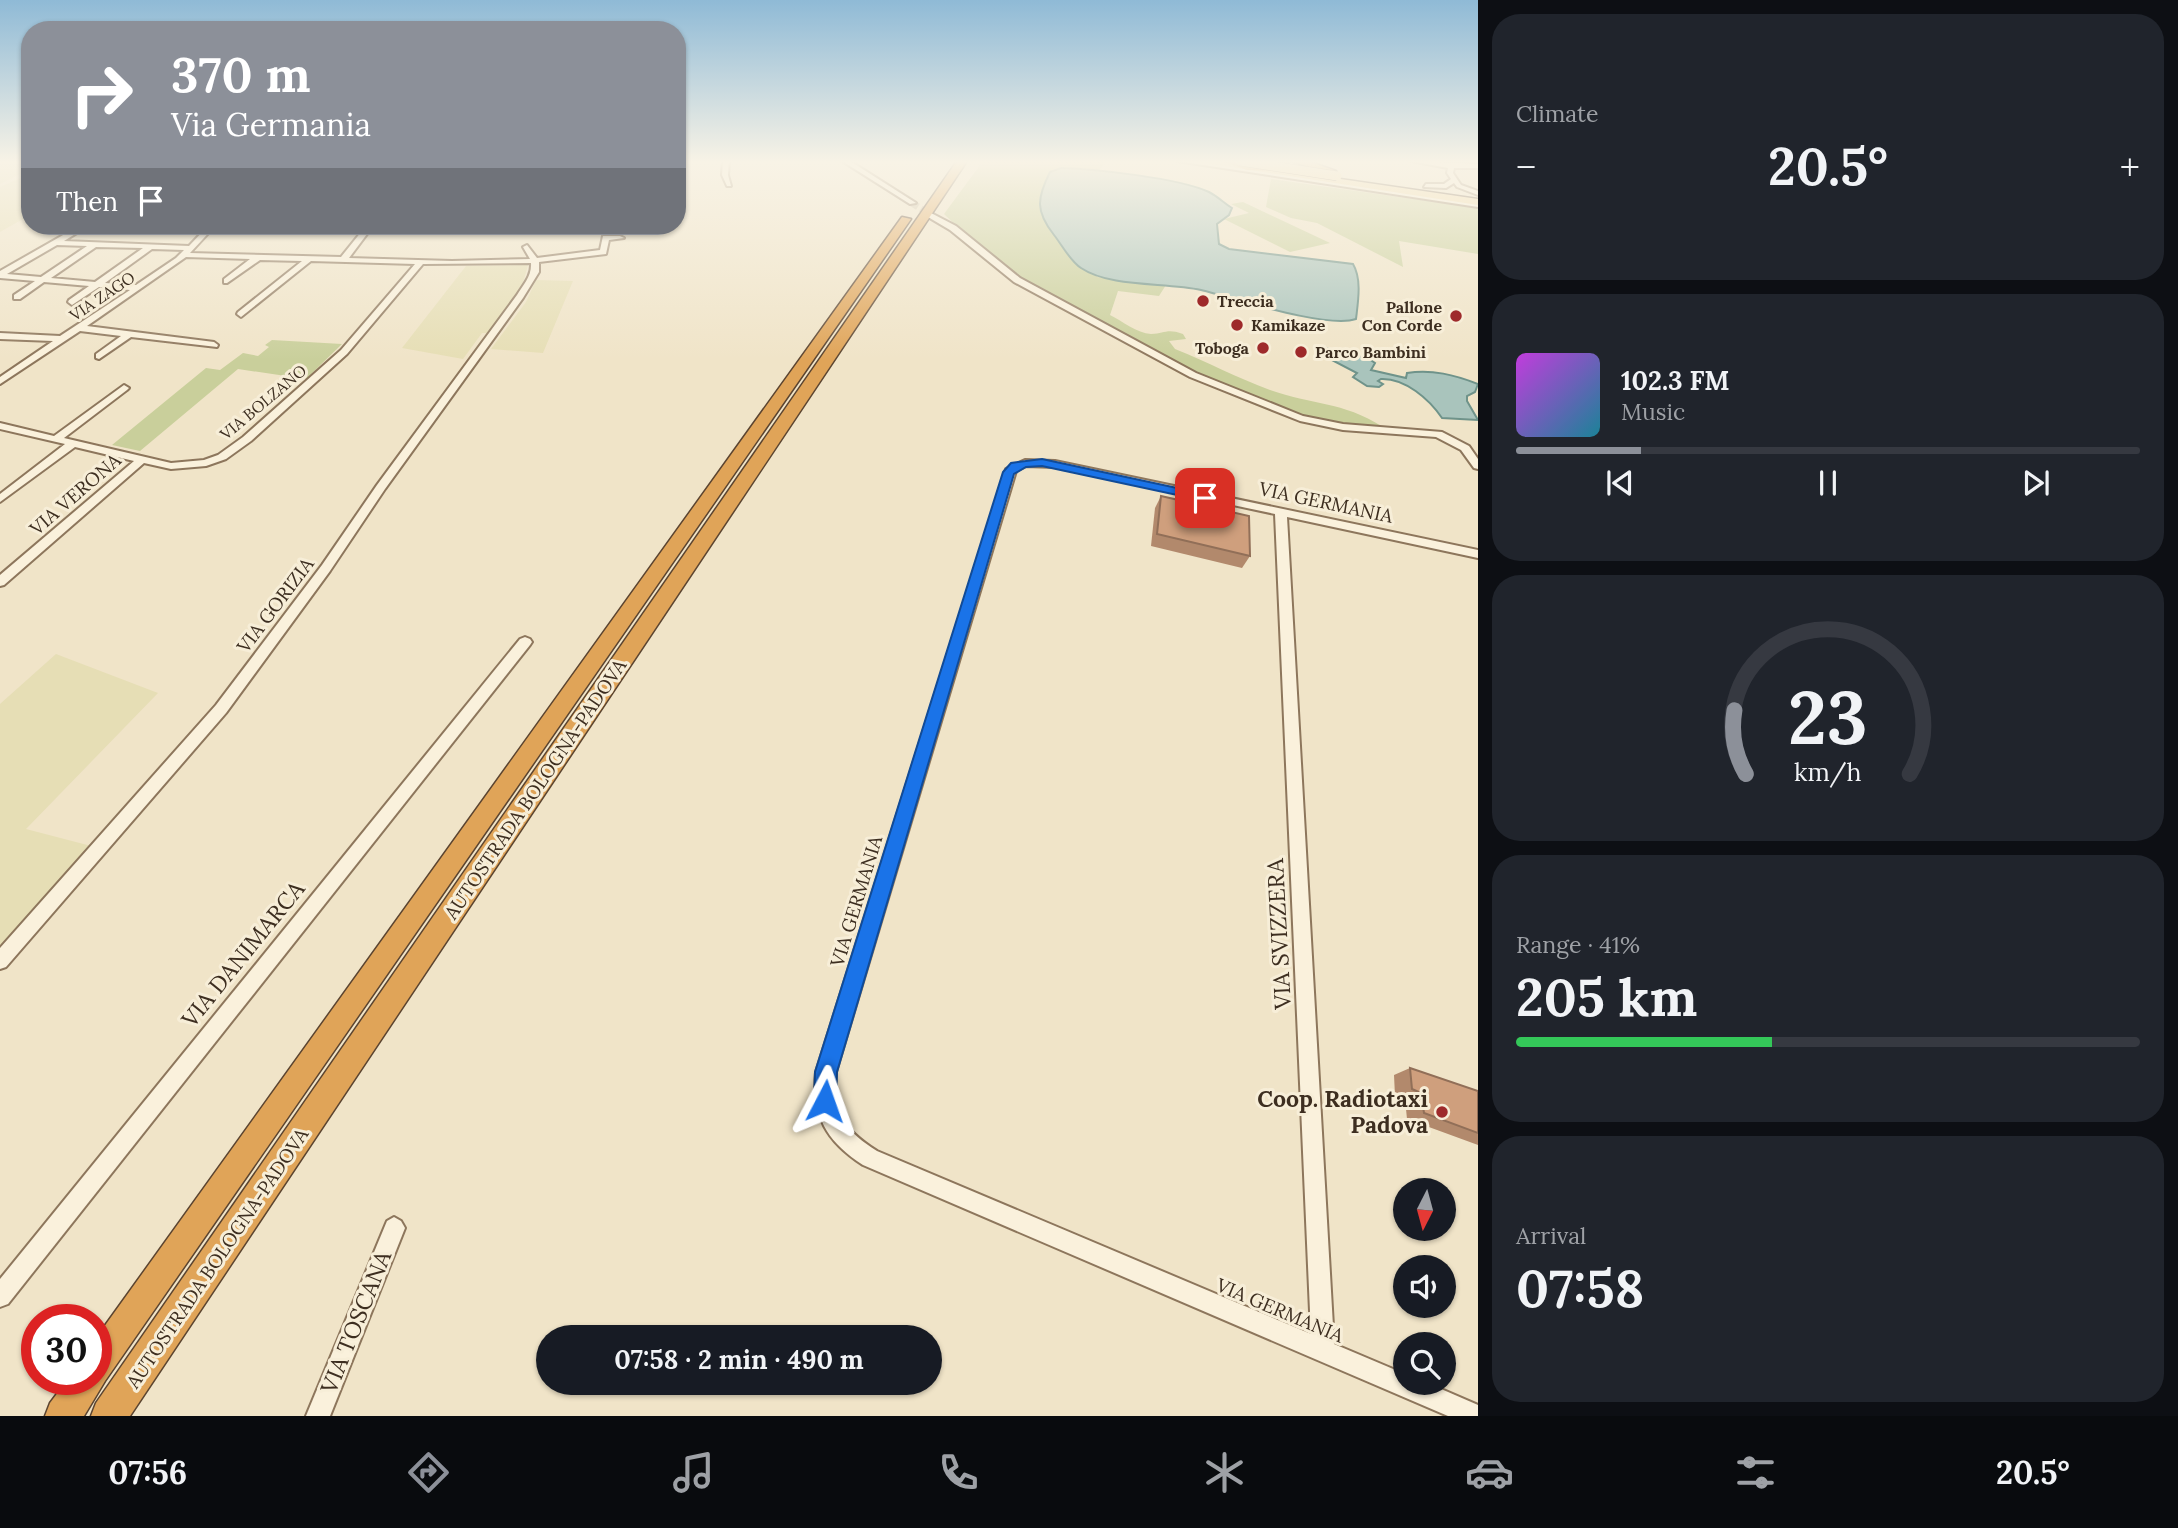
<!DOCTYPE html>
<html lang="en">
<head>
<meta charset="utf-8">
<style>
	body { margin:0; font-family:Lora,serif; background:#20242c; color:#f1f3f6; height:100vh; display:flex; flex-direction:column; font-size:26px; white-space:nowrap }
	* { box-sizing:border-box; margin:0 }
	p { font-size:23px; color:#9ea1a6 }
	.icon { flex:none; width:38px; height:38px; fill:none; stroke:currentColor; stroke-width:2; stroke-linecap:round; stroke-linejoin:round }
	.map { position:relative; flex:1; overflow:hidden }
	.drawer { display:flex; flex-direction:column; gap:14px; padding:14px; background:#0d0f14; width:700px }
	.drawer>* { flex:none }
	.hud { position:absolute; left:21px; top:21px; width:665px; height:214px; border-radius:28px; box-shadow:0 2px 5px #0004; background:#8c9099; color:#fff; overflow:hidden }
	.needle { width:46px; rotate:186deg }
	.fabs { position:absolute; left:1393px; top:1178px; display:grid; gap:14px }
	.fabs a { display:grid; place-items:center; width:63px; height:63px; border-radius:50%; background:#171b24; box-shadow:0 2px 5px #0004; font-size:35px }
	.speed { position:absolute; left:21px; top:1304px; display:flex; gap:14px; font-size:35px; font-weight:700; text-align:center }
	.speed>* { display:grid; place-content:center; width:91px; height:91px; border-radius:50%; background:#171b24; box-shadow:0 2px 5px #0004; line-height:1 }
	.speed .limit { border:10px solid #d22; background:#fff; color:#111 }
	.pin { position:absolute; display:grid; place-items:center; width:60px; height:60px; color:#fff; margin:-30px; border-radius:14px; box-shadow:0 4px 10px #0006 }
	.me { position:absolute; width:77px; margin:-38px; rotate:4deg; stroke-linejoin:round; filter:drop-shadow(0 0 5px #0008) }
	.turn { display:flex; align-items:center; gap:24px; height:147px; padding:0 35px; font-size:32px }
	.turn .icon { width:91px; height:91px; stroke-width:2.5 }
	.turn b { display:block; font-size:49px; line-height:60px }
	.then { display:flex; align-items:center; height:66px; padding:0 35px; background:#0003; gap:14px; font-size:26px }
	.big { font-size:52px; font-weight:700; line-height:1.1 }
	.drawer .tile { flex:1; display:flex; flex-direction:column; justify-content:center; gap:10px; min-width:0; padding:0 24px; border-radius:28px; background:#20242c }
	.drawer .dial { align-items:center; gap:0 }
	.dial svg { height:182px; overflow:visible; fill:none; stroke:#363941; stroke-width:7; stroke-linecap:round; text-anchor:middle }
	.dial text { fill:#f1f3f6; stroke:none }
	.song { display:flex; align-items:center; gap:21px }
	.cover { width:84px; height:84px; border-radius:10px; background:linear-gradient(135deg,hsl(290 70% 55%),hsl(190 70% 35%)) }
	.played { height:7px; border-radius:4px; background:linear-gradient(90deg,#8c9099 20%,#363941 20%) }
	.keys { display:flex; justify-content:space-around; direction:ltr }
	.heat { display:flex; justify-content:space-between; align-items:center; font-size:38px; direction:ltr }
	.charge { height:10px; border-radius:5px; background:linear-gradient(90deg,#34c759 41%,#363941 0) }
	.trip { position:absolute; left:536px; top:1325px; width:406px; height:70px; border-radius:35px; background:#171b24; box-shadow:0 2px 5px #0004; font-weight:700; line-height:70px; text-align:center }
	.dock { display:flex; height:112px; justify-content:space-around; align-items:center; background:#090b0e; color:#9ea1a6 }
	.dock .icon { width:49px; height:49px }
	.dock .current { color:#8c9099 }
	.dock b { font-size:32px; color:#f1f3f6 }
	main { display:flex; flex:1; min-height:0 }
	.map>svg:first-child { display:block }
</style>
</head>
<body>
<main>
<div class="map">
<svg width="1478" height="1416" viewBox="0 0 1478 1416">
	<rect width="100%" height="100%" fill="#f0e4c8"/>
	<g fill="#e6deb5">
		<path d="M 0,161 L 30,161 L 30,169 L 0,184 Z"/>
		<path d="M 30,174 L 30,215 L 0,232 L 0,187 Z"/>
		<path d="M 528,265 L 521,290 L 491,333 L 482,333 L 463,359 L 402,348 L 466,266 Z"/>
		<path d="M 536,280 L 573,281 L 543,353 L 491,349 L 526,302 Z"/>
		<path d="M 56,654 L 158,693 L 26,829 L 95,847 L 0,954 L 0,704 Z"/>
	</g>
	<g fill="#c9cf9b">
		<path d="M 983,161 L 1107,161 L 1098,171 L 1075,168 L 1097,277 L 1166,285 L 1159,296 L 1118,291 L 1110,315 C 1122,321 1137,333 1151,334 C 1165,334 1166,328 1183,334 L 1186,339 L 1169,341 L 1175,349 C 1208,362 1237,378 1270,390 C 1312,405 1342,401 1383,427 L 1341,424 L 1257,405 L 1193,375 L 1017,280 L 993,261 L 944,214 Z"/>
		<path d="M 1271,179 L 1478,208 L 1478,254 L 1399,241 L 1403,267 L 1317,223 L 1291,218 L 1266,207 Z"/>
		<path d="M 1243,202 L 1330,243 L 1290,252 L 1224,219 L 1249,213 L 1231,204 Z"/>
		<path d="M 272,340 L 342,344 L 306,379 L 238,369 L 140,451 L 112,445 L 206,368 L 220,370 L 243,353 L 258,356 L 269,347 L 265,345 Z"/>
	</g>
	<g fill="#a9c4bc" stroke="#6f938a" stroke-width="2">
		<path d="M 1061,168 C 1095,169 1179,178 1209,192 C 1217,196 1224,203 1232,208 L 1229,215 L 1217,224 L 1219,244 L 1229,249 L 1353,264 C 1362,279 1358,302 1356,319 C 1327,329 1234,298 1201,290 C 1165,282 1111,288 1081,268 C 1070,261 1062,245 1054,235 C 1035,211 1037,198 1050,172 Z"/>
		<path d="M 1323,347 L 1369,359 L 1375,363 L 1371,370 L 1406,378 L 1407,373 C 1432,369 1455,375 1478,384 L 1475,392 L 1467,396 L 1467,401 L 1478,420 L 1442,418 C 1429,399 1405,378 1381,379 L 1378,381 L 1383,384 L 1379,387 L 1367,386 L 1353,377 L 1357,373 L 1328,358 Z"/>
	</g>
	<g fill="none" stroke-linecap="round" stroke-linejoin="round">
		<path stroke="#ccc0a6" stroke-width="7" stroke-dasharray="7 3.5" stroke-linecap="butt" d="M 912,203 L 931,215"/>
		<g stroke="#8d765c" stroke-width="4">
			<g id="minor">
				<path d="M 723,161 L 729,161 L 728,175 L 731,186 L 727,186 L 722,175 Z"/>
				<path d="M 842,161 L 850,161 L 916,203 L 910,204 Z"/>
				<path d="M 1177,161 L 1196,161 L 1478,203 L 1478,207 Z"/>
				<path d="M 1411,161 L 1478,164 L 1478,168 L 1454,168 L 1453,173 L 1461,185 L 1478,191 L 1478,195 L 1457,187 L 1454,183 L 1446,188 L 1424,187 L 1426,184 L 1444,184 L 1451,179 L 1447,173 L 1448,168 Z"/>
				<path d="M 931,213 L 956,226 L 1020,278 L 1196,373 L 1303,416 L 1343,424 L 1442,432 L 1469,446 L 1478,459 L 1478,469 L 1474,468 L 1461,450 L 1436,437 L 1343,430 L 1300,421 L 1190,377 L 1014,282 L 950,230 L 928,217 Z"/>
				<path d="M 79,226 L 88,226 L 64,241 L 189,246 L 208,226 L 215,226 L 190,253 L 341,257 L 366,226 L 373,226 L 349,258 L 452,261 L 530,259 L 523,247 L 527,245 L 537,258 L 600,250 L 603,236 L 620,236 L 624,238 L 609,240 L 606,254 L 539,262 L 539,272 L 523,298 L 385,489 L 330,571 L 226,713 L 6,967 L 0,969 L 0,948 L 216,705 L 322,565 L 377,485 L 517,295 C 523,285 532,276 531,263 L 423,264 L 347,354 L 251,441 L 226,459 L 206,466 L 171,469 L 144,463 L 4,585 L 0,586 L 0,575 L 134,461 L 75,447 L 0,502 L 0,494 L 65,444 L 0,429 L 0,423 L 54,436 L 124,385 L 129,388 L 127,390 L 64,438 L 171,463 L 204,460 L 218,455 L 243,437 L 341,350 L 415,264 L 311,261 L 241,317 L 237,314 L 238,312 L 302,261 L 260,260 L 227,283 L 224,283 L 224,279 L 250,259 L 186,257 L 87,326 L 214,342 L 218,345 L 217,347 L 131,337 L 99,359 L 96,358 L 96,354 L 121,336 L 80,331 L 0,384 L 0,377 L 53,341 L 0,339 L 0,333 L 60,336 L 130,290 L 99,287 L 72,305 L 68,302 L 69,300 L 89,286 L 44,282 L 20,299 L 14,299 L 14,295 L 35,281 L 0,278 L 0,271 ZM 57,245 L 87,246 L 41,277 L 7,274 ZM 96,247 L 143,248 L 95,282 L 51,278 ZM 152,249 L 184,250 L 176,258 L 136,285 L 105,283 Z"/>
				<path d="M 265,226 L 274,226 L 268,229 Z"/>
				<path d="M 1025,460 L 1055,461 L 1478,550 L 1478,558 L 1287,517 L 1334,1344 L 1405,1374 L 1405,1382 L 1425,1382 L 1478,1405 L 1478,1416 L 1448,1416 L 863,1165 C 826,1141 812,1116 816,1072 L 1006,469 ZM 1026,466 L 1055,467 L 1275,514 L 1311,1334 L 877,1151 C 843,1129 832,1113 836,1072 L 1016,471 Z"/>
				<path d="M 525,637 L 530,639 L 532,642 L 530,645 L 8,1304 L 0,1307 L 0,1279 L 520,639 Z"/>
				<path d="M 394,1217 L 401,1221 L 405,1228 L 330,1416 L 306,1416 L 387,1221 Z"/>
			</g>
		</g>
		<g stroke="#5b4430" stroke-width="3">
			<path id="major" d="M 1192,161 L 1216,161 L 1478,199 L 1478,205 Z"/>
		</g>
		<g stroke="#5b4430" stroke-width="3">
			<g id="highway">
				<path d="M 957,161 L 967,161 L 130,1416 L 91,1416 L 96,1403 Z"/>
				<path d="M 1222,161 C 1241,161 1257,165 1275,165 L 1278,161 L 1289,161 L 1278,171 L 1247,170 Z"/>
				<path d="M 1291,161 L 1308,161 L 1336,171 L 1331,174 Z"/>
				<path d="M 902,217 L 911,219 L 105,1381 L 84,1416 L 45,1416 L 50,1403 L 68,1379 L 96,1379 L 96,1338 Z"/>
			</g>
		</g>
		<use href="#minor" fill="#faf1dc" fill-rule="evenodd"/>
		<use href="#major" fill="#f3d9a0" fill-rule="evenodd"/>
		<use href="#highway" fill="#e0a458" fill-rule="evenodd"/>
		<g stroke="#5b4430" stroke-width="10" stroke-linecap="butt">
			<path id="major-bridge" d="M 1240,161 L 1337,176"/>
		</g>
		<use href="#major-bridge" stroke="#f3d9a0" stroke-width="9"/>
	</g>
	<g fill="#b2896c">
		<path d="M 1161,496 L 1250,556 L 1242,568 L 1151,546 L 1155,508 Z"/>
		<path d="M 1410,1068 L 1478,1091 L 1478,1145 L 1407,1119 L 1405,1099 L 1395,1096 L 1394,1075 Z"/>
	</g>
	<g fill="#cf9f7d" stroke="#916f58" stroke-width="2">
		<path d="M 1161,496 L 1249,516 L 1250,556 L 1157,534 Z"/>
		<path d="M 1410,1068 L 1478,1091 L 1478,1133 L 1424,1113 L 1421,1093 L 1412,1089 Z"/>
	</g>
	<linearGradient id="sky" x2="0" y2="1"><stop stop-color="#8fbad6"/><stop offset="0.45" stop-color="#f8f3e6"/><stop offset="1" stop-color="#f8f3e6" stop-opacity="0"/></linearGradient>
	<rect width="1478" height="360" fill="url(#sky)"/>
	<path fill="#1a73e8" stroke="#114b97" stroke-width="2" d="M 1042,459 L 1205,494 L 1212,498 L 1205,501 L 1042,466 L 1026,467 L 1014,474 L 837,1072 L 836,1101 L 833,1109 L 825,1112 L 817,1109 L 814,1101 L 815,1072 L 1003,472 L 1011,463 Z"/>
	<g fill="#9e2a2b" stroke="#f7eed8" stroke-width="2.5">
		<circle cx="1203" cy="301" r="7"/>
		<circle cx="1456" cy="316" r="7"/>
		<circle cx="1237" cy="325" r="7"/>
		<circle cx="1263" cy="348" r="7"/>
		<circle cx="1301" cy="352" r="7"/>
		<circle cx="1442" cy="1112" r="7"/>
	</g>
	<g text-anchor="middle" stroke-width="6" stroke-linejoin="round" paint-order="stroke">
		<g font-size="16" fill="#3d2e20" stroke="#f7eed8">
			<text transform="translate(102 296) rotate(-34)" y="6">VIA ZAGO</text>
			<text transform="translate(263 402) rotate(-40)" y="6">VIA BOLZANO</text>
		</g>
		<g font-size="16" font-weight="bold" fill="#3d2e20" stroke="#f7eed8" text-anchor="start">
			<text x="1217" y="307">Treccia</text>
			<text x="1442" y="313" text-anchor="end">Pallone<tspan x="1442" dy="18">Con Corde</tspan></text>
			<text x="1251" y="331">Kamikaze</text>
			<text x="1249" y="354" text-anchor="end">Toboga</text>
			<text x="1315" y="358">Parco Bambini</text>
		</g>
		<g font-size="19" fill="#3d2e20" stroke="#f7eed8">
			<text transform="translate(75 494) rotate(-41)" y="7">VIA VERONA</text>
			<text transform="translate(1326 502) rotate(12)" y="7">VIA GERMANIA</text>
			<text transform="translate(275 605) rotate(-53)" y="7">VIA GORIZIA</text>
			<text transform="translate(535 789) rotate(-56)" y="7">AUTOSTRADA BOLOGNA-PADOVA</text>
			<text transform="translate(856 901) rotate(-73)" y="7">VIA GERMANIA</text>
			<text transform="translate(217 1258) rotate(-56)" y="7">AUTOSTRADA BOLOGNA-PADOVA</text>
			<text transform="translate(1280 1310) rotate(23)" y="7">VIA GERMANIA</text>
		</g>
		<g font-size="23" fill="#3d2e20" stroke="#f7eed8">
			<text transform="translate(1279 934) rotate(-93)" y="8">VIA SVIZZERA</text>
			<text transform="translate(243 954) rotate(-51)" y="8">VIA DANIMARCA</text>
			<text transform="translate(356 1322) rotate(-68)" y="8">VIA TOSCANA</text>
		</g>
		<g font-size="23" font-weight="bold" fill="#3d2e20" stroke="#f7eed8" text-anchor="end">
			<text x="1428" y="1107">Coop. Radiotaxi<tspan x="1428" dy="26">Padova</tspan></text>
		</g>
	</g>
</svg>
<div class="fabs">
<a><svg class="needle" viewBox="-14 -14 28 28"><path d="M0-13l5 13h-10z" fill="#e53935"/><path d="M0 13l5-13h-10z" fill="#9ea1a6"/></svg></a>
<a><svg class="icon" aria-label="sound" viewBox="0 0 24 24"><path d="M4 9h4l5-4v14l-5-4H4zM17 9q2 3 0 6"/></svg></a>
<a><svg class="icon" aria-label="search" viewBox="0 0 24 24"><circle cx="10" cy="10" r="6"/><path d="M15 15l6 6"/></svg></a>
</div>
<div class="speed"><div class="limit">30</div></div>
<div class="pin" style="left:1205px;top:498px;background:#d93025"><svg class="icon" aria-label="arrive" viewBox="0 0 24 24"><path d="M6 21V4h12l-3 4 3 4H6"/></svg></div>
<svg class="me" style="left:825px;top:1101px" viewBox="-20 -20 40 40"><path d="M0-17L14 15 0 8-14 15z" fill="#1a73e8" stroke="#fff" stroke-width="4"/></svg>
<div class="trip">07:58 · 2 min · 490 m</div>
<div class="hud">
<div class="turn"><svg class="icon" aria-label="right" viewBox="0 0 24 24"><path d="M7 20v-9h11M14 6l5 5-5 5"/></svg><div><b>370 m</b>Via Germania</div></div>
<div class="then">Then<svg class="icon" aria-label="arrive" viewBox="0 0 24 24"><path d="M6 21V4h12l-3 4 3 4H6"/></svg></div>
</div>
</div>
<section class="drawer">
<div class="tile"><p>Climate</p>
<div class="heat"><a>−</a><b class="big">20.5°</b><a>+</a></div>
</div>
<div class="tile">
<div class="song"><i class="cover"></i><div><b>102.3 FM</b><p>Music</p></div></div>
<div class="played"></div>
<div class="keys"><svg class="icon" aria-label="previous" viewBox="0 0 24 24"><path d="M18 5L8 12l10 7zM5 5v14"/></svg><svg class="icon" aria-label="pause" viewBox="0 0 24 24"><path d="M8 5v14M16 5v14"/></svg><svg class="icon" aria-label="next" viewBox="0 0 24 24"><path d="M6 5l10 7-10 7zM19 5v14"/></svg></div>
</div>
<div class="tile dial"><svg viewBox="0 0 100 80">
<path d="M14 69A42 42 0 1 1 86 69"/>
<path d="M14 69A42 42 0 0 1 9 41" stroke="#8c9099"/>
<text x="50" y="56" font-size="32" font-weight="700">23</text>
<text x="50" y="72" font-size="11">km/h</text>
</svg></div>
<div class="tile"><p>Range · 41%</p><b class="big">205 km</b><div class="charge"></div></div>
<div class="tile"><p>Arrival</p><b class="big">07:58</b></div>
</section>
</main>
<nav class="dock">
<b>07:56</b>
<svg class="icon current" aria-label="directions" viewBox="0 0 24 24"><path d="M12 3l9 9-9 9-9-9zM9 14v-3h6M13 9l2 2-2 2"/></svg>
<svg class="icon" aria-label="music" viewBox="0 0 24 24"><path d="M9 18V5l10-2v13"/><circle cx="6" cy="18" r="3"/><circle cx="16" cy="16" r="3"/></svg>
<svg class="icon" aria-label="phone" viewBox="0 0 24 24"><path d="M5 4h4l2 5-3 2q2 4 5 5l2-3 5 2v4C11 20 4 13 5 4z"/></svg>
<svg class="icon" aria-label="climate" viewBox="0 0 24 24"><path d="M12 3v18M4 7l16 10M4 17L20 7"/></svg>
<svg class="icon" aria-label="car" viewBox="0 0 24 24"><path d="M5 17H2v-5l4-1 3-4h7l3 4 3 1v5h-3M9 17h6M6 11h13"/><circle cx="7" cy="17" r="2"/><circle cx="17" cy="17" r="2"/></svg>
<svg class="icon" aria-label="filters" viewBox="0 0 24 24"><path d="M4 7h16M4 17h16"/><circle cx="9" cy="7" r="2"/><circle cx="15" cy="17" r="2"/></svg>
<b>20.5°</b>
</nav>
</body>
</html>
